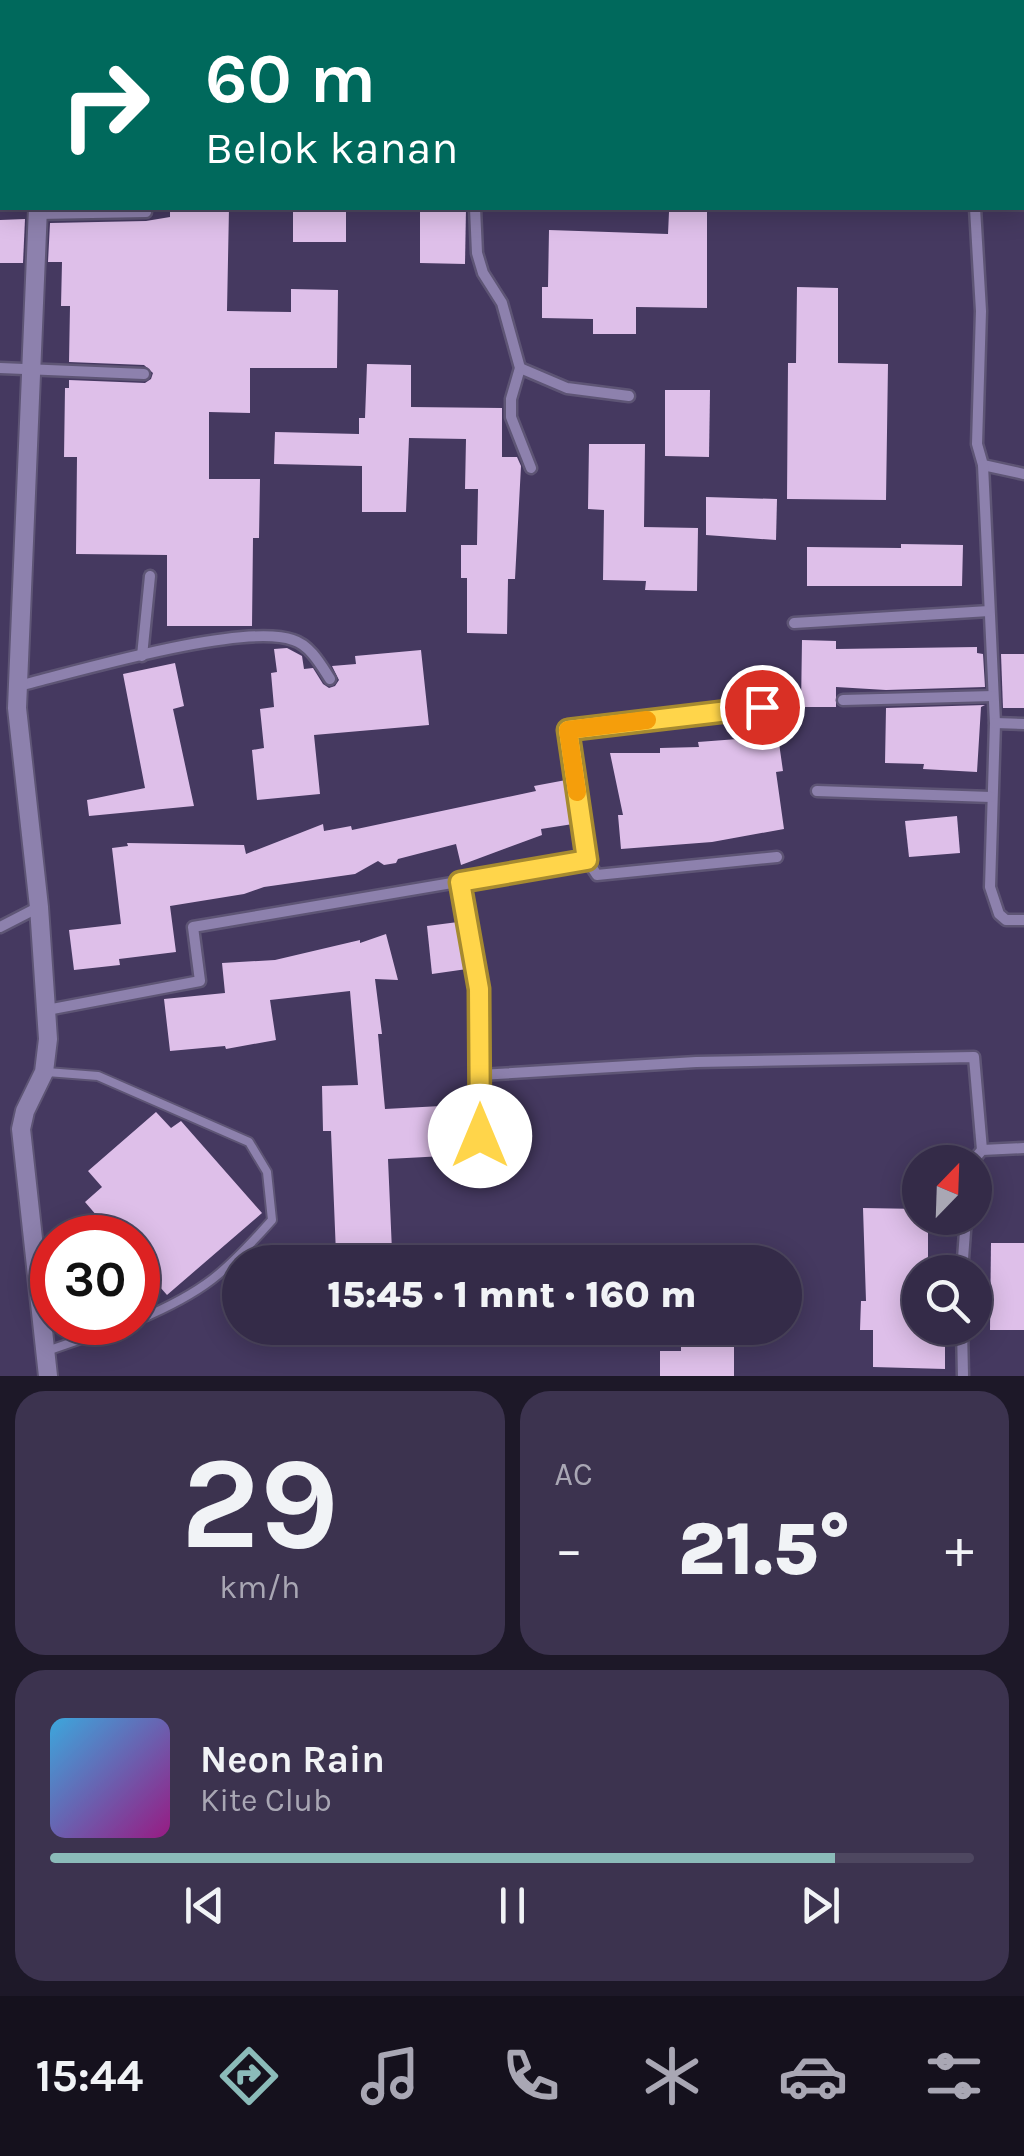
<!DOCTYPE html>
<html lang="id">
<head>
<meta charset="utf-8">
<style>
	body { margin:0; font-family:Karla,sans-serif; background:#3c334f; color:#f1f3f6; height:100vh; display:flex; flex-direction:column; font-size:38px; white-space:nowrap }
	* { box-sizing:border-box; margin:0 }
	p { font-size:32px; color:#a9a7b4 }
	.icon { flex:none; width:55px; height:55px; fill:none; stroke:currentColor; stroke-width:2; stroke-linecap:round; stroke-linejoin:round }
	.map { position:relative; height:1376px; overflow:hidden }
	.sheet { display:flex; flex-direction:column; gap:15px; padding:15px; background:#1d1828; flex:1 }
	.sheet>* { flex:none }
	.top-card { position:absolute; left:0px; top:0px; width:1025px; height:210px; box-shadow:0 5px 25px #0003,0 0 0 2px #4e4760; background:#00695c; color:#fff; overflow:hidden }
	.needle { width:65px; rotate:23deg }
	.buttons { position:absolute; left:902px; top:1145px; display:grid; gap:20px }
	.buttons a { display:grid; place-items:center; width:90px; height:90px; border-radius:50%; background:#342b48; box-shadow:0 5px 25px #0003,0 0 0 2px #4e4760; font-size:50px }
	.speed { position:absolute; left:30px; top:1215px; display:flex; gap:20px; font-size:50px; font-weight:700; text-align:center }
	.speed>* { display:grid; place-content:center; width:130px; height:130px; border-radius:50%; background:#342b48; box-shadow:0 5px 25px #0003,0 0 0 2px #4e4760; line-height:1 }
	.speed .limit { border:15px solid #d22; background:#fff; color:#111 }
	.pin { position:absolute; display:grid; place-items:center; width:85px; height:85px; color:#fff; margin:-42px; border:5px solid #fff; border-radius:50%; box-shadow:0 2px 10px #0007 }
	.me { position:absolute; width:110px; margin:-55px; rotate:0deg; stroke-linejoin:round; filter:drop-shadow(0 0 8px #0008) }
	.turn { display:flex; align-items:center; gap:35px; height:210px; padding:0 40px; font-size:45px }
	.turn .icon { width:130px; height:130px; stroke-width:2.5 }
	.turn b { display:block; font-size:70px; line-height:85px }
	.big { font-size:75px; font-weight:800; line-height:1.1 }
	.sheet .card { flex:1; display:flex; flex-direction:column; justify-content:center; gap:15px; min-width:0; padding:0 35px; border-radius:30px; background:#3c334f }
	.sheet .dial { align-items:center; gap:0 }
	.dial b { font-size:130px; line-height:1 }
	.song { display:flex; align-items:center; gap:30px }
	.cover { width:120px; height:120px; border-radius:15px; background:linear-gradient(135deg,hsl(200 70% 55%),hsl(310 70% 35%)) }
	.played { height:10px; border-radius:5px; background:linear-gradient(90deg,#8bbbb9 85%,#4e4760 85%) }
	.keys { display:flex; justify-content:space-around; direction:ltr }
	.heat { display:flex; justify-content:space-between; align-items:center; font-size:55px; direction:ltr }
	.sheet .tiles { flex:1; display:grid; gap:15px; grid-template-columns:1fr 1fr }
	.card:last-child { grid-column:span 2 }
	.trip { position:absolute; left:222px; top:1245px; width:580px; height:100px; border-radius:50px; background:#342b48; box-shadow:0 5px 25px #0003,0 0 0 2px #4e4760; font-weight:800; line-height:100px; text-align:center }
	.menu { display:flex; height:160px; justify-content:space-around; align-items:center; background:#15111d; color:#a9a7b4 }
	.menu .icon { width:70px; height:70px }
	.menu .on { color:#8bbbb9 }
	.menu b { font-size:45px; color:#f1f3f6 }
	.map>svg:first-child { display:block }
</style>
</head>
<body>
<div class="map">
<svg width="1024" height="1376" viewBox="0 0 1024 1376">
	<rect width="100%" height="100%" fill="#453960"/>
	<g fill="#debfe9">
		<path d="M 170,208 L 229,208 L 227,311 L 291,312 L 291,289 L 338,290 L 337,368 L 250,368 L 250,413 L 209,412 L 209,479 L 260,479 L 259,538 L 253,538 L 252,626 L 167,626 L 167,555 L 76,554 L 77,457 L 64,457 L 65,388 L 69,388 L 69,380 L 145,383 L 151,379 L 153,373 L 144,365 L 69,362 L 70,306 L 61,306 L 62,262 L 48,262 L 50,223 L 146,221 L 170,217 Z"/>
		<rect x="293" y="208" width="53" height="34"/>
		<path d="M 420,208 L 466,208 L 465,264 L 420,263 Z"/>
		<path d="M 669,212 L 707,212 L 707,308 L 636,307 L 636,334 L 593,334 L 593,319 L 542,318 L 542,287 L 548,287 L 549,230 L 668,234 Z"/>
		<path d="M 25,219 L 23,263 L 0,263 L 0,220 Z"/>
		<path d="M 797,287 L 838,288 L 838,363 L 888,364 L 886,500 L 787,499 L 788,363 L 796,363 Z"/>
		<path d="M 367,364 L 411,365 L 411,407 L 502,408 L 502,457 L 517,457 L 521,466 L 515,579 L 508,579 L 507,634 L 467,633 L 467,578 L 461,578 L 461,545 L 477,545 L 478,489 L 465,489 L 466,439 L 409,438 L 406,512 L 362,512 L 362,466 L 274,464 L 275,432 L 359,434 L 359,418 L 365,418 Z"/>
		<path d="M 665,390 L 710,390 L 709,457 L 665,456 Z"/>
		<path d="M 589,444 L 645,444 L 644,527 L 698,528 L 697,591 L 645,590 L 646,581 L 603,580 L 604,510 L 588,509 Z"/>
		<path d="M 706,497 L 777,499 L 776,540 L 706,535 Z"/>
		<path d="M 901,544 L 963,545 L 962,586 L 807,586 L 807,547 L 901,548 Z"/>
		<path d="M 802,640 L 836,641 L 836,649 L 977,647 L 977,653 L 983,654 L 985,687 L 886,690 L 836,687 L 836,707 L 801,707 Z"/>
		<path d="M 287,648 L 302,656 L 304,669 L 313,668 L 323,684 L 329,688 L 335,686 L 339,680 L 332,666 L 356,664 L 355,656 L 421,650 L 429,725 L 314,735 L 320,794 L 257,800 L 252,750 L 264,748 L 260,709 L 274,707 L 271,673 L 277,672 L 274,649 Z"/>
		<path d="M 1001,654 L 1024,654 L 1024,708 L 1003,708 Z"/>
		<path d="M 175,663 L 184,706 L 173,709 L 194,806 L 89,816 L 87,800 L 145,788 L 123,674 Z"/>
		<path d="M 985,705 L 981,707 L 977,772 L 923,769 L 924,764 L 885,763 L 886,708 Z"/>
		<path d="M 778,736 L 783,771 L 776,772 L 784,829 L 712,842 L 621,849 L 618,815 L 623,815 L 610,753 L 660,753 L 660,748 L 699,747 L 698,742 Z"/>
		<path d="M 566,780 L 573,824 L 541,829 L 542,835 L 461,865 L 456,844 L 398,859 L 396,863 L 384,865 L 378,861 L 355,874 L 264,887 L 244,894 L 170,906 L 176,952 L 119,959 L 120,965 L 74,970 L 69,930 L 121,924 L 112,848 L 128,846 L 127,843 L 244,845 L 246,854 L 323,824 L 324,831 L 351,826 L 352,830 L 536,791 L 534,786 Z"/>
		<path d="M 957,816 L 960,853 L 909,857 L 905,821 Z"/>
		<path d="M 458,922 L 467,969 L 432,974 L 427,926 Z"/>
		<path d="M 386,934 L 398,980 L 375,979 L 382,1034 L 378,1034 L 385,1109 L 441,1106 L 444,1156 L 388,1159 L 392,1251 L 336,1254 L 331,1131 L 323,1131 L 322,1086 L 358,1085 L 350,991 L 270,1000 L 276,1040 L 226,1049 L 225,1046 L 170,1051 L 164,999 L 225,993 L 222,963 L 275,960 L 360,940 L 360,943 Z"/>
		<path d="M 156,1112 L 171,1128 L 181,1121 L 262,1213 L 167,1295 L 138,1262 L 138,1238 L 116,1238 L 85,1202 L 102,1187 L 88,1171 Z"/>
		<path d="M 863,1208 L 920,1209 L 920,1218 L 928,1218 L 928,1272 L 920,1272 L 920,1328 L 945,1328 L 945,1369 L 873,1367 L 873,1330 L 860,1330 L 861,1301 L 866,1301 Z"/>
		<path d="M 991,1243 L 1024,1243 L 1024,1330 L 990,1330 Z"/>
		<path d="M 681,1335 L 734,1335 L 734,1376 L 660,1376 L 660,1351 L 681,1351 Z"/>
	</g>
	<g fill="none" stroke-linecap="round" stroke-linejoin="round">
		<g stroke="#5e5575" stroke-width="12">
			<g id="service">
				<path d="M 47,1072 L 98,1076 L 249,1142 L 267,1172 L 272,1220 C 225,1273 204,1292 138,1320"/>
				<path d="M 44,1352 L 131,1322"/>
			</g>
		</g>
		<g stroke="#5e5575" stroke-width="15">
			<g id="minor">
				<path d="M 244,0 L 244,2"/>
				<path d="M 57,2 L 58,0"/>
				<path d="M 719,2 L 719,0"/>
				<path d="M 971,2 L 971,0"/>
				<path d="M 475,208 L 477,253 L 483,273 L 502,303 L 520,368 L 511,399 L 511,417 L 531,468"/>
				<path d="M 975,208 L 981,311 L 977,444 L 983,465 L 1024,474"/>
				<path d="M 37,214 L 146,212"/>
				<path d="M 0,368 L 144,374"/>
				<path d="M 520,368 L 567,388 L 629,396"/>
				<path d="M 983,465 L 995,723 L 990,887 L 999,914 L 1006,920 L 1024,920"/>
				<path d="M 794,623 L 989,611"/>
				<path d="M 142,656 L 150,576"/>
				<path d="M 18,686 C 75,672 243,622 293,640 C 310,645 321,665 330,679"/>
				<path d="M 843,700 L 993,696"/>
				<path d="M 995,723 L 1024,724"/>
				<path d="M 817,791 L 991,797"/>
				<path d="M 587,860 L 597,875 L 777,857"/>
				<path d="M 460,881 L 479,989 L 480,1167"/>
				<path d="M 0,927 L 39,907"/>
				<path d="M 47,1010 L 200,981 L 193,927 L 587,860 L 567,730 L 762,707"/>
				<path d="M 480,1075 L 696,1062 L 974,1057 L 982,1150"/>
				<path d="M 972,1162 L 982,1150 L 1024,1148"/>
				<path d="M 962,1272 L 966,1218"/>
				<path d="M 962,1328 L 963,1376"/>
			</g>
		</g>
		<g stroke="#5e5575" stroke-width="22">
			<path id="tertiary" d="M 38,208 L 17,708 L 39,907 L 48,1039 L 44,1072 L 25,1111 L 21,1129 L 48,1376"/>
		</g>
		<g stroke="#5e5575" stroke-width="32">
			<g id="trunk">
				<path d="M 1022,50 L 1024,50"/>
				<path d="M 0,111 L 2,111"/>
			</g>
		</g>
		<use href="#service" stroke="#8d81ad" stroke-width="8"/>
		<use href="#minor" stroke="#8d81ad" stroke-width="10"/>
		<use href="#tertiary" stroke="#8d81ad" stroke-width="18"/>
		<use href="#trunk" stroke="#e481ae" stroke-width="28"/>
	</g>
	<g fill="none" stroke-linecap="round" stroke-linejoin="round">
		<g stroke="#a68a30" stroke-width="25">
			<path id="route" d="M 480,1136 L 479,989 L 460,882 L 587,860 L 568,730 L 762,707"/>
		</g>
		<use href="#route" stroke="#ffd54a" stroke-width="18"/>
		<path stroke="#f59e0b" stroke-width="18" d="M 577,792 L 568,730 L 647,720"/>
	</g>
</svg>
<div class="buttons">
<a><svg class="needle" viewBox="-14 -14 28 28"><path d="M0-13l5 13h-10z" fill="#e53935"/><path d="M0 13l5-13h-10z" fill="#a9a7b4"/></svg></a>
<a><svg class="icon" aria-label="search" viewBox="0 0 24 24"><circle cx="10" cy="10" r="6"/><path d="M15 15l6 6"/></svg></a>
</div>
<div class="speed"><div class="limit">30</div></div>
<div class="pin" style="left:762px;top:707px;background:#d93025"><svg class="icon" aria-label="arrive" viewBox="0 0 24 24"><path d="M6 21V4h12l-3 4 3 4H6"/></svg></div>
<svg class="me" style="left:480px;top:1136px" viewBox="-20 -20 40 40"><circle r="19" fill="#fff"/><path d="M0-13L10 11 0 6-10 11z" fill="#ffd54a"/></svg>
<div class="trip">15:45 · 1 mnt · 160 m</div>
<div class="top-card">
<div class="turn"><svg class="icon" aria-label="right" viewBox="0 0 24 24"><path d="M7 20v-9h11M14 6l5 5-5 5"/></svg><div><b>60 m</b>Belok kanan</div></div>
</div>
</div>
<section class="sheet">
<div class="tiles">
<div class="card dial"><b>29</b><p>km/h</p></div>
<div class="card"><p>AC</p>
<div class="heat"><a>−</a><b class="big">21.5°</b><a>+</a></div>
</div>
<div class="card">
<div class="song"><i class="cover"></i><div><b>Neon Rain</b><p>Kite Club</p></div></div>
<div class="played"></div>
<div class="keys"><svg class="icon" aria-label="previous" viewBox="0 0 24 24"><path d="M18 5L8 12l10 7zM5 5v14"/></svg><svg class="icon" aria-label="pause" viewBox="0 0 24 24"><path d="M8 5v14M16 5v14"/></svg><svg class="icon" aria-label="next" viewBox="0 0 24 24"><path d="M6 5l10 7-10 7zM19 5v14"/></svg></div>
</div>
</div>
</section>
<nav class="menu">
<b>15:44</b>
<svg class="icon on" aria-label="directions" viewBox="0 0 24 24"><path d="M12 3l9 9-9 9-9-9zM9 14v-3h6M13 9l2 2-2 2"/></svg>
<svg class="icon" aria-label="music" viewBox="0 0 24 24"><path d="M9 18V5l10-2v13"/><circle cx="6" cy="18" r="3"/><circle cx="16" cy="16" r="3"/></svg>
<svg class="icon" aria-label="phone" viewBox="0 0 24 24"><path d="M5 4h4l2 5-3 2q2 4 5 5l2-3 5 2v4C11 20 4 13 5 4z"/></svg>
<svg class="icon" aria-label="climate" viewBox="0 0 24 24"><path d="M12 3v18M4 7l16 10M4 17L20 7"/></svg>
<svg class="icon" aria-label="car" viewBox="0 0 24 24"><path d="M5 17H2v-5l4-1 3-4h7l3 4 3 1v5h-3M9 17h6M6 11h13"/><circle cx="7" cy="17" r="2"/><circle cx="17" cy="17" r="2"/></svg>
<svg class="icon" aria-label="filters" viewBox="0 0 24 24"><path d="M4 7h16M4 17h16"/><circle cx="9" cy="7" r="2"/><circle cx="15" cy="17" r="2"/></svg>
</nav>
</body>
</html>
